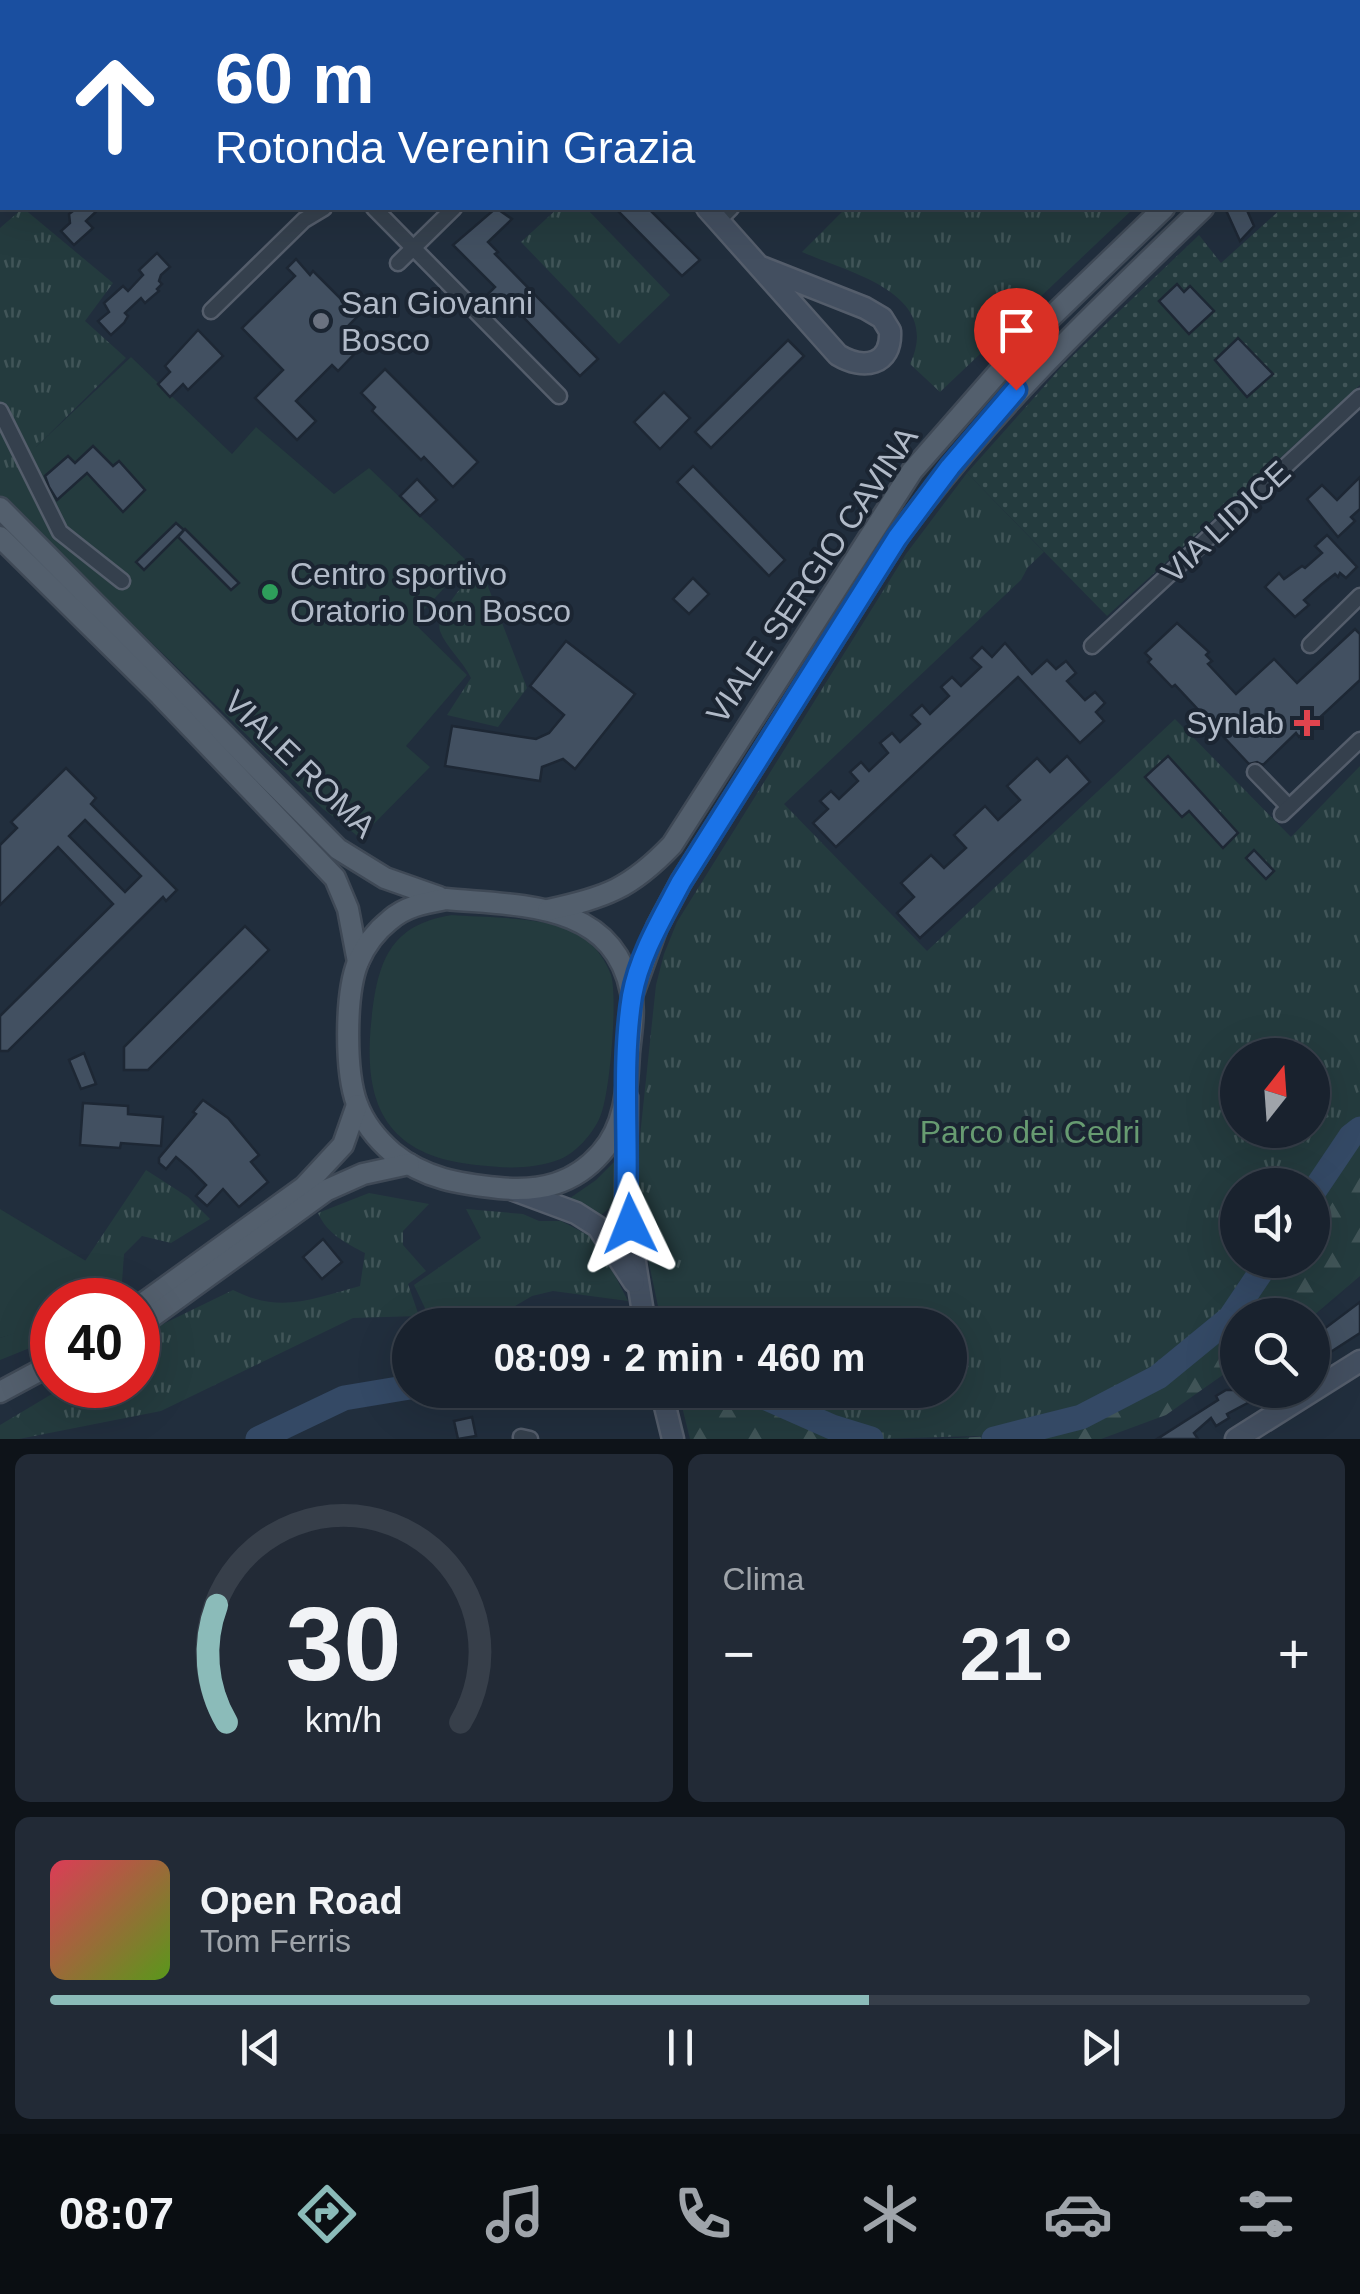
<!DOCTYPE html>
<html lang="it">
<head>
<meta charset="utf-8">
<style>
	body { margin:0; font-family:Helvetica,sans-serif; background:#222a36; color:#f1f3f6; height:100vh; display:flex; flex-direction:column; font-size:38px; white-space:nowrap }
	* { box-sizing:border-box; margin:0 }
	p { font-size:32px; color:#9fa4aa }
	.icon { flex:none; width:55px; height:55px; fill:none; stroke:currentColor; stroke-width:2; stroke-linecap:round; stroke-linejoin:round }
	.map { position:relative; height:1439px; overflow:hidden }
	.details { display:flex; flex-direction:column; gap:15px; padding:15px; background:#0e1319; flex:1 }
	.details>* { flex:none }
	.banner { position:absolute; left:0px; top:0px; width:1360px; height:210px; box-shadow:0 10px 40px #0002,0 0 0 2px #373f4a; background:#1a4fa0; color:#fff; overflow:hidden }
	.needle { width:65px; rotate:17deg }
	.fabs { position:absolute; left:1220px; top:1038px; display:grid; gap:20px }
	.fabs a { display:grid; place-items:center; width:110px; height:110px; border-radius:50%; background:#19222e; box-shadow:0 10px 40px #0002,0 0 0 2px #373f4a; font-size:50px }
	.speed { position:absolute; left:30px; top:1278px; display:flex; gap:20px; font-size:50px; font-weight:700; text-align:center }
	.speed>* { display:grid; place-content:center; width:130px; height:130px; border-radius:50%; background:#19222e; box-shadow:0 10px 40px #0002,0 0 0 2px #373f4a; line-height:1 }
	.speed .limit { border:15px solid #d22; background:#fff; color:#111 }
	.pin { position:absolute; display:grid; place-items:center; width:85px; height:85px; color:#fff; margin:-102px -42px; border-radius:50% 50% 50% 0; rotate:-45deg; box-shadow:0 0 10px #0007 }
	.pin .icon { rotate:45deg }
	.me { position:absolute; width:110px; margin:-55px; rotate:358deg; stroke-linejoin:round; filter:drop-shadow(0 0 8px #0008) }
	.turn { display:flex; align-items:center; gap:35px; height:210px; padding:0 50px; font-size:45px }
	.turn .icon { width:130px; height:130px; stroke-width:2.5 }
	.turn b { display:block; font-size:70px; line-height:85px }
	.big { font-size:75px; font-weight:800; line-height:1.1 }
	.details .tile { flex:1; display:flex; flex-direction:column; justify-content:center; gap:15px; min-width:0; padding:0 35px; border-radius:15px; background:#222a36 }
	.details .dial { align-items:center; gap:0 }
	.dial svg { height:260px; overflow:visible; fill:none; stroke:#373f4a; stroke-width:7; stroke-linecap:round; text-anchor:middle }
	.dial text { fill:#f1f3f6; stroke:none }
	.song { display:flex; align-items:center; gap:30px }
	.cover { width:120px; height:120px; border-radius:15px; background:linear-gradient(135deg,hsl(350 70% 55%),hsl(90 70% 35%)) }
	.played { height:10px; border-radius:5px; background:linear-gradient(90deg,#8bbbb9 65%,#373f4a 65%) }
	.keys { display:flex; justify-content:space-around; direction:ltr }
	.heat { display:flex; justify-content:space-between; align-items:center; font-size:55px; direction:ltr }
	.details .tiles { flex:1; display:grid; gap:15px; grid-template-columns:1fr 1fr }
	.tile:last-child { grid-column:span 2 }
	.trip { position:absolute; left:392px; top:1308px; width:575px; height:100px; border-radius:50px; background:#19222e; box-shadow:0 10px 40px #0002,0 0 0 2px #373f4a; font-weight:800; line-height:100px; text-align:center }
	.dock { display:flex; height:160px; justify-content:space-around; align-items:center; background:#0a0e12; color:#9fa4aa }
	.dock .icon { width:70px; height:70px }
	.dock .current { color:#8bbbb9 }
	.dock b { font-size:45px; color:#f1f3f6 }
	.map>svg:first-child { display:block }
</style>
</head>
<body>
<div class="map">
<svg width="1360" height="1439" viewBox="0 0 1360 1439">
	<defs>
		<pattern id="forest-firs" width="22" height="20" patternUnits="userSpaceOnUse" patternTransform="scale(2.5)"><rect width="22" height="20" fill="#243b3e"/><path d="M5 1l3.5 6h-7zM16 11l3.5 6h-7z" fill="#415558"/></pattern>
		<pattern id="park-tufts" width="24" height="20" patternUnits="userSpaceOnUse" patternTransform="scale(2.5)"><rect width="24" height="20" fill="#243b3e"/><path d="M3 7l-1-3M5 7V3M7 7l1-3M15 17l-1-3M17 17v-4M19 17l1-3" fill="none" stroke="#415558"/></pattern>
		<pattern id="garden-dots" width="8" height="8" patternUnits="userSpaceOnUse" patternTransform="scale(2.5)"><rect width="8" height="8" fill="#243b3e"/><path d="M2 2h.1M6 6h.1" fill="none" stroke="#415558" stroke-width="1.8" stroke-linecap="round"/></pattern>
	</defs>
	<rect width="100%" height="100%" fill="#212e3d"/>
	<g fill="#243b3e">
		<path d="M 131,357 L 232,454 L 256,427 L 334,494 L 369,468 L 468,562 L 413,622 L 467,675 L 406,746 L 430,767 L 360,838 L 323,809 L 0,496 L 0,481 Z"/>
		<path d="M 452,915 C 488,918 557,916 585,938 C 596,947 606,961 611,975 C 618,997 610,1096 600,1117 C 593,1134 575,1154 558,1160 C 530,1170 505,1168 476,1165 C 388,1156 363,1107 371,1024 C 377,967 386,925 452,915 Z"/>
		<path d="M 617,1159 L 620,1204 L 613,1205 L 600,1216 L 570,1198 L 596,1180 Z"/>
		<path d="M 0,1209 L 86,1261 L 59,1300 L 52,1300 C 52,1328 22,1331 0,1338 Z"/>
	</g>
	<g fill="url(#forest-firs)">
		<path d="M 1360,1131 L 1360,1276 L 1313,1316 L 1238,1315 L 1237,1365 L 1166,1415 L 1101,1439 L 939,1439 L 1011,1435 L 1081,1417 L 1158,1377 L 1230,1318 L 1269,1260 L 1312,1260 L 1313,1195 Z"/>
		<path d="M 678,1390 L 742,1390 L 876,1439 L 690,1439 Z"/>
	</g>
	<g fill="url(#park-tufts)" fill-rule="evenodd">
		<path d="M 135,0 L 490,0 L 493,2 L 134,2 Z"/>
		<path d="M 23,208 L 113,283 L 85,321 L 126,358 L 36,447 L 47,466 L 17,508 L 0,492 L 0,228 Z"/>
		<path d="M 558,208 L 586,208 L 670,295 L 619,344 L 521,242 Z"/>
		<path d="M 846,208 L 1134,208 L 940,392 L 910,364 C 943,293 850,273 802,252 Z"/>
		<path d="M 967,473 L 1044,552 L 1028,567 L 1021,580 L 784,804 L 927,951 L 1175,719 L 1291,837 L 1360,766 L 1360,1131 L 1313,1199 L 1312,1185 L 1238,1185 L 1238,1260 L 1270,1260 L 1230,1318 L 1140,1386 L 1011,1435 L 876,1439 L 742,1390 L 950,1390 L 950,1325 L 662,1325 L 638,1211 L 638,1155 L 656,985 L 664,954 L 677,922 L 906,554 ZM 1238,1055 L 1312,1055 L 1312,1130 L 1238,1130 Z"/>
		<path d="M 479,563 L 527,688 L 498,727 L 447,715 L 471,678 C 463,661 446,647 440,631 C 434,614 470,580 479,563 Z"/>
		<path d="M 146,1170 L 188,1197 L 210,1219 L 171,1243 L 142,1236 L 124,1254 L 122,1282 L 109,1300 L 59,1300 Z"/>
		<path d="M 369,1193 L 429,1204 L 403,1231 L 403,1245 L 426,1271 L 408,1284 L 419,1316 L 353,1318 L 161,1411 L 19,1439 L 0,1439 L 0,1425 L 67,1385 L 138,1385 L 138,1340 L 159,1326 L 233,1290 C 280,1314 312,1299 360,1286 L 365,1253 C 346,1243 327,1234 318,1213 Z"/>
		<path d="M 466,1209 L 523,1214 L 539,1221 L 561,1221 L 596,1239 L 628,1301 L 553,1291 L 532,1296 L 510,1309 L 469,1325 L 433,1325 L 414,1285 L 481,1238 Z"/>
		<path d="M 52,1309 L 52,1339 L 0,1360 L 0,1338 L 42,1324 Z"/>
	</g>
	<path fill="url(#garden-dots)" d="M 1358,105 L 1360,105 L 1360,385 L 1107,616 L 967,473 L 1063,365 L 1199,235 L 1221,263 L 1282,208 L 1358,208 Z"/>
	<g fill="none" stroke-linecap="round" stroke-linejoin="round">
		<g stroke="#344965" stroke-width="25">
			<path d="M 1312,1194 L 1351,1136 L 1360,1129"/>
			<path d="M 748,1390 L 832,1427 L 871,1439"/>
			<path d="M 258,1439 L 344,1398 L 410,1387"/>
			<path d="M 994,1439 L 1081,1417 L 1158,1377 L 1230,1318 L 1269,1260"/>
		</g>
	</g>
	<g fill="#425061" stroke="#1d2734" stroke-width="2.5" fill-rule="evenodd">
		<path d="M 77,208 L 100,208 L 86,221 L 93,228 L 74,245 L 61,231 L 70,223 L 69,214 Z"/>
		<path d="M 496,208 L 512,219 L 488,242 L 498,252 L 495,254 L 598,359 L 580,376 L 502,295 L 488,308 L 481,301 L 495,287 L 453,245 Z"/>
		<path d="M 615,208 L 648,208 L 700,260 L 682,276 Z"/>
		<path d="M 1225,208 L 1246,208 L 1254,226 L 1240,241 Z"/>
		<path d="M 157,253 L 170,267 L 161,275 L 159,281 L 162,284 L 157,289 L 159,291 L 145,303 L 141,298 L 125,313 L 128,316 L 124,323 L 111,335 L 98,321 L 109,312 L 104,303 L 123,286 L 128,291 L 143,275 L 139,270 Z"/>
		<path d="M 296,259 L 310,275 L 313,271 L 358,316 L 347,327 L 360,341 L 357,343 L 361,347 L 338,371 L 332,365 L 296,401 L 316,421 L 297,440 L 255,398 L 283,370 L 242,328 L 295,276 L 287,268 Z"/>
		<path d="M 1177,284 L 1184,292 L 1190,286 L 1214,311 L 1189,334 L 1159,301 Z"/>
		<path d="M 198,330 L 223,356 L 188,390 L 183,384 L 170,397 L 158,384 L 170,372 L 165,366 Z"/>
		<path d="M 1238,338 L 1273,374 L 1247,397 L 1215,360 Z"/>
		<path d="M 788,340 L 804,356 L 711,448 L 695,432 Z"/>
		<path d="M 385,369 L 478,462 L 453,487 L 424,457 L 421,460 L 372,411 L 375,407 L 361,393 Z"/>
		<path d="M 664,392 L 690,418 L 660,449 L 634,422 Z"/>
		<path d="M 93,446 L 113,466 L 119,461 L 145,490 L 123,512 L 87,473 L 57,500 L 49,487 L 45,476 L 68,456 L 75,463 Z"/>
		<path d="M 693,466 L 785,560 L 769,576 L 677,482 Z"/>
		<path d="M 1360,477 L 1360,509 L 1351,517 L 1355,521 L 1338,537 L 1307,499 L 1322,485 L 1337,500 Z"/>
		<path d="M 417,479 L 437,500 L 420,516 L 400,496 Z"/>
		<path d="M 176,523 L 184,530 L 144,570 L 136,562 Z"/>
		<path d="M 185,529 L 239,583 L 231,590 L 178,537 Z"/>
		<path d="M 1327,535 L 1357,567 L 1346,578 L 1340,573 L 1338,577 L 1335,574 L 1321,585 L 1304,600 L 1309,605 L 1295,617 L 1265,587 L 1279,573 L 1284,579 L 1302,566 L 1305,568 L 1322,553 L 1315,546 Z"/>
		<path d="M 693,578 L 709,594 L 689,614 L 673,599 Z"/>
		<path d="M 1177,623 L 1209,652 L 1206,655 L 1212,661 L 1208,664 L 1236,694 L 1274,659 L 1297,683 L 1355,629 L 1360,634 L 1360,680 L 1299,737 L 1296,733 L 1263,765 L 1257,762 L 1249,764 L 1175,685 L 1172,687 L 1148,662 L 1151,659 L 1145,653 Z"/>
		<path d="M 566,641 L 635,694 L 575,769 L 563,759 L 542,767 L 540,781 L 445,766 L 452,726 L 536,739 L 549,733 L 564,715 L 530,686 Z"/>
		<path d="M 1005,643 L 1032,674 L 1047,660 L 1056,669 L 1066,661 L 1076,673 L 1067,681 L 1085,700 L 1095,692 L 1105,703 L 1096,712 L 1104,721 L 1080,743 L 1018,677 L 836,847 L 813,823 L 828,809 L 820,801 L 831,791 L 839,799 L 858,781 L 850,772 L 861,762 L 869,771 L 888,753 L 880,743 L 892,733 L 900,742 L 920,724 L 911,715 L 922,705 L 930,714 L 949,696 L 941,687 L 952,677 L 961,686 L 981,667 L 971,658 L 982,647 L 992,657 Z"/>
		<path d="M 1067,756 L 1090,782 L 920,938 L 897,913 L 914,897 L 901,883 L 931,855 L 944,868 L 966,848 L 954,835 L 985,806 L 998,820 L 1020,800 L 1007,786 L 1037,758 L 1050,772 Z"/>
		<path d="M 1168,756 L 1238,833 L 1223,848 L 1189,811 L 1182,817 L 1145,777 Z"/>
		<path d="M 66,768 L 96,798 L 91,804 L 177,890 L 166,901 L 163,897 L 8,1051 L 0,1051 L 0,1016 L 113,904 L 58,847 L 0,905 L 0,845 L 17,828 L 11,822 ZM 85,820 L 141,876 L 125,892 L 69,836 Z"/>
		<path d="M 1254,850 L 1274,871 L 1266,879 L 1246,858 Z"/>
		<path d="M 245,926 L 269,950 L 148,1070 L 124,1070 L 124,1047 Z"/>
		<path d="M 84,1053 L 96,1084 L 81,1089 L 69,1060 Z"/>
		<path d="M 203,1100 L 228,1118 L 259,1155 L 251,1162 L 268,1182 L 239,1207 L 223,1189 L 207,1206 L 196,1196 L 206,1185 L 191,1170 L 176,1157 L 166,1169 L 159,1163 L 159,1158 L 196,1114 L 193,1112 Z"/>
		<path d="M 83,1103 L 128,1106 L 128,1114 L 163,1117 L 161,1146 L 121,1143 L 120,1148 L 80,1145 Z"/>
		<path d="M 323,1239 L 342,1262 L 322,1279 L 303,1257 Z"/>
		<path d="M 1360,1302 L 1360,1333 L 1312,1364 L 1312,1338 Z"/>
		<path d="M 1226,1390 L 1272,1390 L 1227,1414 L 1229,1418 L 1216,1426 L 1211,1418 L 1194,1433 L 1198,1439 L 1157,1439 L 1218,1400 L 1216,1396 Z"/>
		<path d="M 472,1417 L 476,1436 L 458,1439 L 454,1421 Z"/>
	</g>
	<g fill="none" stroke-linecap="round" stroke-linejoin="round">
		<g stroke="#545d6b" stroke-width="19">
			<g id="street">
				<path d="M 85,0 L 87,2"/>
				<path d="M 814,0 L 817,2"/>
				<path d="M 924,2 L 927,0"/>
				<path d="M 374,208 L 559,396"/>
				<path d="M 719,220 L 731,208"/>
				<path d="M 398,263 L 454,208"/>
				<path d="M 211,311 L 304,220 L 324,208"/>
				<path d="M 0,411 L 60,532 L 122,581"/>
				<path d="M 1310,645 L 1360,596"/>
				<path d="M 1092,646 L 1360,397"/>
				<path d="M 1255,772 L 1289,807"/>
				<path d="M 1282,814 L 1360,740"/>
				<path d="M 521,1437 L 530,1439"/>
			</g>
		</g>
		<g stroke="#545d6b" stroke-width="25">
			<g id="secondary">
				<path d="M 511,0 L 514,2"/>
				<path d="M 707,208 L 838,355 C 863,370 892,366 890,331 L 882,318 L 865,308 L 761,267"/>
				<path d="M 627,1097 L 626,1206 L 645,1325"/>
				<path d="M 514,1190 L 576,1213 L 598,1227 L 634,1282"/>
				<path d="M 661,1390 L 673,1439"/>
				<path d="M 1236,1439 L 1360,1361"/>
			</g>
		</g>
		<g stroke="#3f4956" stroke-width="25">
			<g id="primary">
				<path d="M 1315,0 L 1316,2"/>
				<path d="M 1358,67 L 1360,69"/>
				<path d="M 1358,86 L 1360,85"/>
				<path d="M 0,508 L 338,849 L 385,878 L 439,897"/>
				<path d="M 0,537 L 160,695 L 335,878 L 348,909 L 358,962"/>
				<path d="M 446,899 C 519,906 613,901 631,992 C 635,1011 631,1033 629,1053 C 627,1088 626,1125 601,1153 C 574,1184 540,1192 499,1188 C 460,1184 425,1179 393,1153 C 378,1140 364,1123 357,1104 C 345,1072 345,994 358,962 C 365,946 376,931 390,920 C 406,906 425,903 446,899 Z"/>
				<path d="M 548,910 C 606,897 630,889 672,845 L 912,471 L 1024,343 L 1164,208"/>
				<path d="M 632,996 L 657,927 L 681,882 L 897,538 C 986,415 1094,313 1203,208"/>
				<path d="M 138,1307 L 304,1187 L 343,1145 L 357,1105"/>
				<path d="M 138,1327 L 327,1190 L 363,1174 L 409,1164"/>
				<path d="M 0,1392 L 52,1364"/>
			</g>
		</g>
		<use href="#street" stroke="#35404d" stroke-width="14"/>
		<use href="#secondary" stroke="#434f60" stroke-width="20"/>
		<use href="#primary" stroke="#535f6d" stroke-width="20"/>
	</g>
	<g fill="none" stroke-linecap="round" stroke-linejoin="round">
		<g stroke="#114b97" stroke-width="25">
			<path id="route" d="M 630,1224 L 626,1206 C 629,1137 621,1065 632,996 C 639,956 662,918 681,882 L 897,538 L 950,467 L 1016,390"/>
		</g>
		<use href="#route" stroke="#1a73e8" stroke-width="18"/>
	</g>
	<circle fill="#6b7280" stroke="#1b2532" stroke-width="4" cx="321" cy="321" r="10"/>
	<circle fill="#2e9e5b" stroke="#1b2532" stroke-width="4" cx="270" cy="592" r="10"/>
	<path fill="#e0444e" stroke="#1b2532" stroke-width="4" d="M1302 708h10v10h10v10h-10v10h-10v-10h-10v-10h10z"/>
	<g text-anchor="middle" stroke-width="8" stroke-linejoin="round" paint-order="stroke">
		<g font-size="32" fill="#b1bac8" stroke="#1b2532" text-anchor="start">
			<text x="341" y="314">San Giovanni<tspan x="341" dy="37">Bosco</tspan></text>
			<text x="290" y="585">Centro sportivo<tspan x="290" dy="37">Oratorio Don Bosco</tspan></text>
			<text x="1284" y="734" text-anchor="end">Synlab</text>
		</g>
		<g font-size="32" fill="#b1bac8" stroke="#1b2532">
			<text transform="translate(1226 522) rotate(-43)" y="11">VIA LIDICE</text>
			<text transform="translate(812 575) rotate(-56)" y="11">VIALE SERGIO CAVINA</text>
			<text transform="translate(300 764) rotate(44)" y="11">VIALE ROMA</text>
		</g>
		<g font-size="32" fill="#679b71" stroke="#1b2532">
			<text x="1030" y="1143">Parco dei Cedri</text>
		</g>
	</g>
</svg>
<div class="fabs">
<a><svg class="needle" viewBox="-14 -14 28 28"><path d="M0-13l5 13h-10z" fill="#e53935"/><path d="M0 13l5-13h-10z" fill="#9fa4aa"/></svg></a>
<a><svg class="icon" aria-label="sound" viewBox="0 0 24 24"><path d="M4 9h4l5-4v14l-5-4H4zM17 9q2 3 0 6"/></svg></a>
<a><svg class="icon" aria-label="search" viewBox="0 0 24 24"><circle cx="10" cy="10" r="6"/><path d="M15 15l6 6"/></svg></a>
</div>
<div class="speed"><div class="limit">40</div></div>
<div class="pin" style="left:1016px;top:390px;background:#d93025"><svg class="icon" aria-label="arrive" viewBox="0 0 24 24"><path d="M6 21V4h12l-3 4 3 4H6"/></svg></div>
<svg class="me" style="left:630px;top:1224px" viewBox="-20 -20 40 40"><path d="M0-17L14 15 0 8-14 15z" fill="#1a73e8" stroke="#fff" stroke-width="4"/></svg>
<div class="trip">08:09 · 2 min · 460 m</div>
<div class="banner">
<div class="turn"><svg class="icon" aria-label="ahead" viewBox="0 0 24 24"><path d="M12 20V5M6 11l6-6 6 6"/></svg><div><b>60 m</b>Rotonda Verenin Grazia</div></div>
</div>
</div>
<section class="details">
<div class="tiles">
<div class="tile dial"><svg viewBox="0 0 100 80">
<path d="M14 69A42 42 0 1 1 86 69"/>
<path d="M14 69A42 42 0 0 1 11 33" stroke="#8bbbb9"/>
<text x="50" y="56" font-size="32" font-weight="700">30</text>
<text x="50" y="72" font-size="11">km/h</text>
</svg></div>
<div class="tile"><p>Clima</p>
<div class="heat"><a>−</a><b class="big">21°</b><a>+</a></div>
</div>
<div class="tile">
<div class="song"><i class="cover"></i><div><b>Open Road</b><p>Tom Ferris</p></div></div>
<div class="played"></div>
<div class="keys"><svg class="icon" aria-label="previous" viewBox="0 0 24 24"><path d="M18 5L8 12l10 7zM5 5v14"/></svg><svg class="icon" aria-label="pause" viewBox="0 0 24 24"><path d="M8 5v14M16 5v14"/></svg><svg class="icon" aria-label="next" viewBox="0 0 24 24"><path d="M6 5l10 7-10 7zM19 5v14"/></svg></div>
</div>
</div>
</section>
<nav class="dock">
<b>08:07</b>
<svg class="icon current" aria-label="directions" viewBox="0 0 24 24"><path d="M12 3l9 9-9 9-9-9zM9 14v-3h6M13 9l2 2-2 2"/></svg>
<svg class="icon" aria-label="music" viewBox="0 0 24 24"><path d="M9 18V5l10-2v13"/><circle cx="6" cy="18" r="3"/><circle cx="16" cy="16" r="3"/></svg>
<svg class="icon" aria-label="phone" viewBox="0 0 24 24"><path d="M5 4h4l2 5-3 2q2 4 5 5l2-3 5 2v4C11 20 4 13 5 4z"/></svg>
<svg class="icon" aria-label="climate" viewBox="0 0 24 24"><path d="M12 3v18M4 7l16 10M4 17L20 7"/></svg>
<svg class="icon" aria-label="car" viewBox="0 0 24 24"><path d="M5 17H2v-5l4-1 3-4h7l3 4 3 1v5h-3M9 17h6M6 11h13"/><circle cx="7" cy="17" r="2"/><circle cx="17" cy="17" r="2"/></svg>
<svg class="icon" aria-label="filters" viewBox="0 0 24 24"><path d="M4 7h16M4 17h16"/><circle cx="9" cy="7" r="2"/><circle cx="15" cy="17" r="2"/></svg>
</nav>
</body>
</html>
